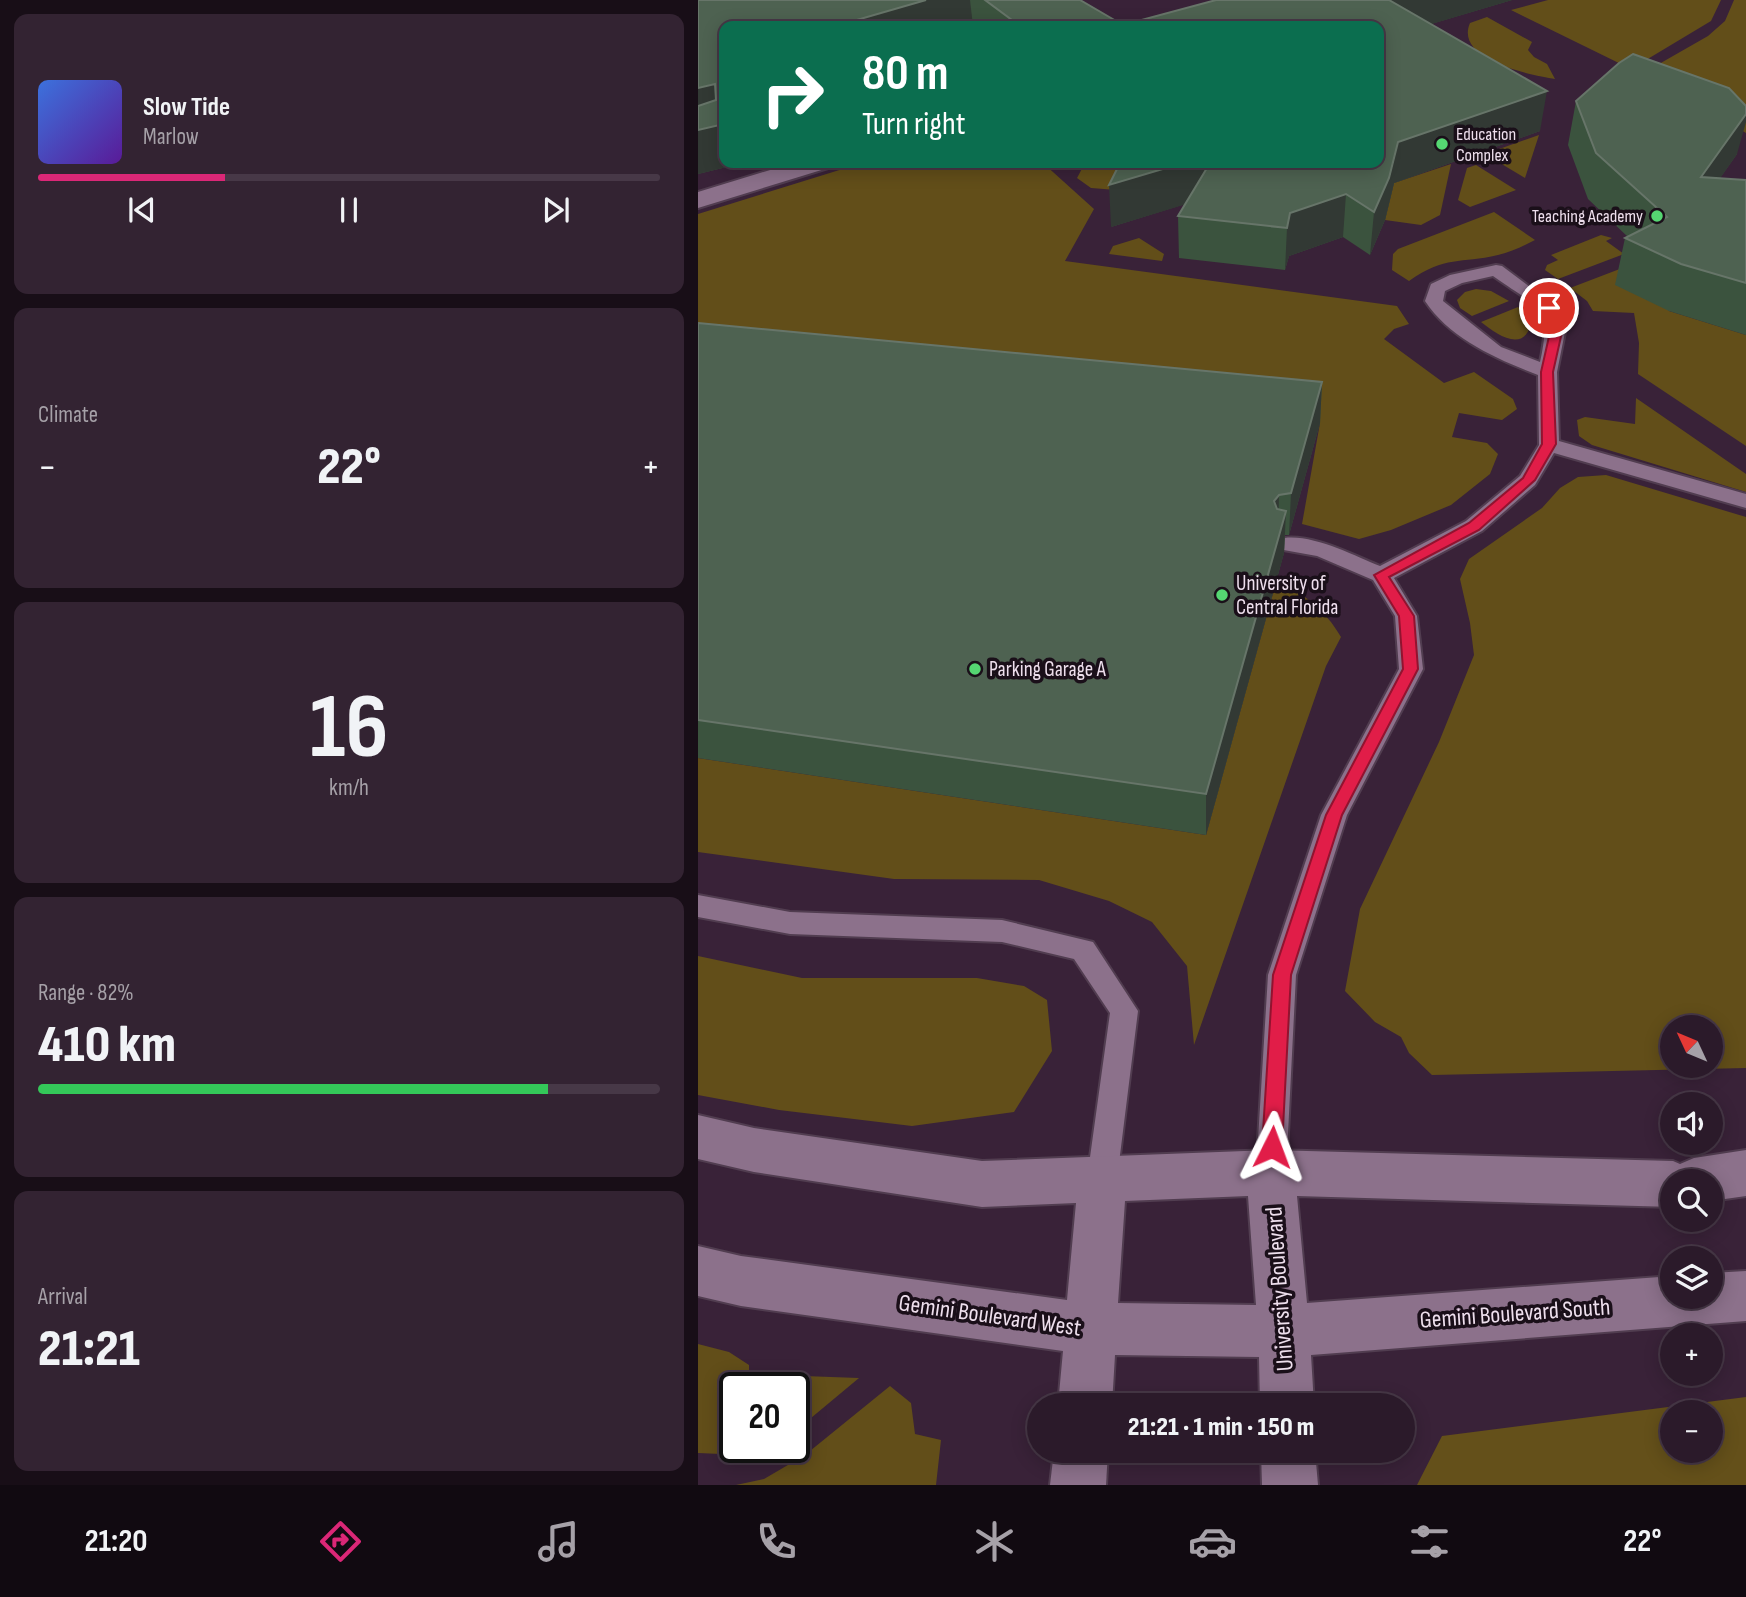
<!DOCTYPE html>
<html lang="en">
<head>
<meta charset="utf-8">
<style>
	body { margin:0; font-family:"Sofia Sans Condensed",sans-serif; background:#332332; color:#f1f3f6; height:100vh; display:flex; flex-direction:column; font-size:26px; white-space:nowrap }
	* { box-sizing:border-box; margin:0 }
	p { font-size:23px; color:#a6a1a8 }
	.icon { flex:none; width:38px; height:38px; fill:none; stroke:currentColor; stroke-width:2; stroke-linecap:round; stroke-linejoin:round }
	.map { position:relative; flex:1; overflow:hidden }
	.details { display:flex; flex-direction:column; gap:14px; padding:14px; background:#180e17; width:698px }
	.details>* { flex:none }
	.banner { position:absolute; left:21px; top:21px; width:665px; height:147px; border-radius:14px; box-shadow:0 4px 18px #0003,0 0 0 2px #473847; background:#0b6e4f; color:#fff; overflow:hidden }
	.needle { width:46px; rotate:314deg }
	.tools { position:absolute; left:962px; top:1015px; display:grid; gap:14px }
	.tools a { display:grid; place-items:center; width:63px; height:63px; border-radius:50%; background:#2b1a2a; box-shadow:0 4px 18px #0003,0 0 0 2px #473847; font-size:35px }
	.speed { position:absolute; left:21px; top:1372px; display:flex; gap:14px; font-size:35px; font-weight:700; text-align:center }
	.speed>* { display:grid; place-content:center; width:91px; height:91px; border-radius:50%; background:#2b1a2a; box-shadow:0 4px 18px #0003,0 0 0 2px #473847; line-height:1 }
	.speed .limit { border:4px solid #111; border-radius:10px; background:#fff; color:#111 }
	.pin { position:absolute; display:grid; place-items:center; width:60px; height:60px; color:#fff; margin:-30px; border:4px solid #fff; border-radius:50%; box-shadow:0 2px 7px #0007 }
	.me { position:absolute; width:77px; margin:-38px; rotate:3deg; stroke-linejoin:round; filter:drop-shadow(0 0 5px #0008) }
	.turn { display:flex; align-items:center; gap:24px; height:147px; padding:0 28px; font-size:32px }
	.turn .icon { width:91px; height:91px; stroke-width:2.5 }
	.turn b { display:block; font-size:49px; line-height:60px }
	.big { font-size:52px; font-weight:800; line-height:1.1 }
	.details .card { flex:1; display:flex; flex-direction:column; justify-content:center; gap:10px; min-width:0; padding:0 24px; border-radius:14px; background:#332332 }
	.details .dial { align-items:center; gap:0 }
	.dial b { font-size:91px; line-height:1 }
	.song { display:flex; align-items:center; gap:21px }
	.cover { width:84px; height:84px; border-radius:10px; background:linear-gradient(135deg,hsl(220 70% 55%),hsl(270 70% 35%)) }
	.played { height:7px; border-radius:4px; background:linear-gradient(90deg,#db2777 30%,#473847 30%) }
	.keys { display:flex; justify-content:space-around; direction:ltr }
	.heat { display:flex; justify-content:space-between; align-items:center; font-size:38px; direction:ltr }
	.charge { height:10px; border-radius:5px; background:linear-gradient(90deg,#34c759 82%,#473847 0) }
	.trip { position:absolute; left:329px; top:1393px; width:388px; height:70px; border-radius:35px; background:#2b1a2a; box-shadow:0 4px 18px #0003,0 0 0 2px #473847; font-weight:800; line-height:70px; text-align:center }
	.tabs { display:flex; height:112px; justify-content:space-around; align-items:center; background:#110a11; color:#a6a1a8 }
	.tabs .icon { width:49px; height:49px }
	.tabs .current { color:#db2777 }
	.tabs b { font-size:32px; color:#f1f3f6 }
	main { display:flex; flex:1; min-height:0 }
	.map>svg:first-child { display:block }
</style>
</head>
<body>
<main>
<section class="details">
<div class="card">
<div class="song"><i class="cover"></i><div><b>Slow Tide</b><p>Marlow</p></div></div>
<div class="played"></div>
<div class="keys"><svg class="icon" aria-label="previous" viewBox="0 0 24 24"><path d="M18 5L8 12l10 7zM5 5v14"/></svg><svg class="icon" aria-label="pause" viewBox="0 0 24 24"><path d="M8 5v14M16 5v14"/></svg><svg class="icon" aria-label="next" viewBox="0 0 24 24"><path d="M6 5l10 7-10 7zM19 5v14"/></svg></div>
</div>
<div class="card"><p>Climate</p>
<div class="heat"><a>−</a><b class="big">22°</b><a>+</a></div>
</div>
<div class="card dial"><b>16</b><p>km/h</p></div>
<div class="card"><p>Range · 82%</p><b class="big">410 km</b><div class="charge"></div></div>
<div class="card"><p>Arrival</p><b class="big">21:21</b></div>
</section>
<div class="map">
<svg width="1048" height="1485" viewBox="0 0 1048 1485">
	<rect width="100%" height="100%" fill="#392238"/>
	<g fill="#624e19" fill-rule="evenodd">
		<path d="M 850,0 L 1023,0 L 1013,21 L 933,69 L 813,10 Z"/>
		<path d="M 1036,0 L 1048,0 L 1048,133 L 947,72 L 1010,36 L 1027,21 Z"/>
		<path d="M 789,17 L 834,42 L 830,50 L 836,57 L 849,64 L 857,79 C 832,75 756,60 772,23 Z"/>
		<path d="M 841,135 L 827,178 L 787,154 Z"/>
		<path d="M 164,163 L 345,163 L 396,209 L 367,261 L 699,306 L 711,324 L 696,329 L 686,339 L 746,383 L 776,372 L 815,399 L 819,409 L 804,420 L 761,413 L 754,437 L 789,443 L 800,454 L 792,474 L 753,505 L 693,530 L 661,539 L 604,524 L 622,423 L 0,362 L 0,214 Z"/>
		<path d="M 387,163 L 445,163 L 431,191 L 393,188 L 379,178 Z"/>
		<path d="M 753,164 L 742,215 L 723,225 L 687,220 L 696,183 Z"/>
		<path d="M 778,165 L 818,190 L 772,207 L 760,200 L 769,168 Z"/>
		<path d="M 796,212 L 837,240 C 825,246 813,252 800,255 C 762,264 748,255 711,281 L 694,270 L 695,254 L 700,249 Z"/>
		<path d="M 903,235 L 914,238 L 908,241 L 926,254 L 860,279 L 847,270 L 849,265 L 860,260 L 853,255 Z"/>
		<path d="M 441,238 L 466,254 L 464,261 L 411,254 L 415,246 Z"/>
		<path d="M 940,262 L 971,311 L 1048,335 L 1048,446 L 940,374 L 941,343 L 936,313 L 895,311 L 889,301 L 872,288 Z"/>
		<path d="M 778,289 L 793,291 L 811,301 L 774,316 L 762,308 L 759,300 L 767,292 Z"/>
		<path d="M 820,307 L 833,323 C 826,354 798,334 783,322 Z"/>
		<path d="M 938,398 L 1048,474 L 1048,492 L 894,445 L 881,436 L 879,420 L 887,417 L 937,424 Z"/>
		<path d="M 908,475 L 1048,517 L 1048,1068 L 734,1075 L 711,1053 L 703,1037 L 677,1022 L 647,991 L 662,909 L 741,742 L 776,655 L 772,623 L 762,579 L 771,559 L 844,508 L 862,488 L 880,477 ZM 975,1027 L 1013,1027 L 1013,1066 L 975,1066 Z"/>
		<path d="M 579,579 C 606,595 627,609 643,637 L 628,666 L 496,1045 L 489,966 L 454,922 L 411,901 L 341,880 L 196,879 L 0,852 L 0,758 L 508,835 Z"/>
		<path d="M 0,956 L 104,978 L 279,978 L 326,986 L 349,1000 L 354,1051 L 316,1112 L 214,1126 L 81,1110 L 0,1095 Z"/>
		<path d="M 0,1344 L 31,1352 L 51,1365 L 51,1374 L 161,1378 L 107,1423 L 96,1428 L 96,1388 L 37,1388 L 37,1447 L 58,1447 L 23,1454 L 0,1453 Z"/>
		<path d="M 192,1386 L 213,1403 L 217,1434 L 243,1440 L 238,1485 L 38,1485 L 66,1479 L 107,1455 Z"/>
	</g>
	<path fill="#64501a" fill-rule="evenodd" d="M 1048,1397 L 1048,1485 L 719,1485 L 744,1436 ZM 1013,1412 L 1013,1451 L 975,1451 L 975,1412 Z"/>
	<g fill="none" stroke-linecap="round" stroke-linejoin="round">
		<g stroke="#513d50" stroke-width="4">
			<g id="service">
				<path d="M 798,265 L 804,266 L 860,308 L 867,332 L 859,372 L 861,441 L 1048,494 L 1048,508 L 856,453 L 837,485 L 784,531 L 696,578 L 719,616 L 725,669 L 649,815 L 598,975 L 588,1173 L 584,1183 L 573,1187 L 562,1183 L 558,1173 L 570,975 L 623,815 L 701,669 L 697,616 L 675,580 L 619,556 L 580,549 L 577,544 L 580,539 C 610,531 655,555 682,566 L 768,521 L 822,476 L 841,445 L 840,375 C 799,359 752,339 727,301 L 733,284 L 752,275 ZM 795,276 C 838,307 855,305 842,362 L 803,347 L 745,301 L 747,291 L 764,283 Z"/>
				<path d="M 0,895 L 92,912 L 304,920 L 395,942 L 440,1011 L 419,1179 L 415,1189 L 404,1193 L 393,1189 L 389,1179 L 412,1013 L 376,959 L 304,942 L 92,934 L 0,917 Z"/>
			</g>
		</g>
		<g stroke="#513d50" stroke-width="4">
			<g id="minor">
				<path d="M 95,163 L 134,163 L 130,168 L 0,208 L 0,192 Z"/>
				<path d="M 0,1115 L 56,1128 L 284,1161 L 573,1150 L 975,1161 L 982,1164 L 996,1158 L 1048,1150 L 1048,1196 L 1013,1201 L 1013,1181 L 975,1181 L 975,1207 L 599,1196 L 609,1303 L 975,1276 L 975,1297 L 1013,1297 L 1013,1273 L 1048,1271 L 1048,1321 L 613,1355 L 616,1405 L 562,1405 L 561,1357 L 417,1355 L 414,1405 L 360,1405 L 365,1351 L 43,1306 L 0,1296 L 0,1246 L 43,1256 L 369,1300 L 378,1203 L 284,1207 L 56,1172 L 0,1159 ZM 550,1196 L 558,1305 L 420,1303 L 427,1201 Z"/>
				<path d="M 356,1451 L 410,1451 L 408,1485 L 352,1485 Z"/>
				<path d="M 563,1451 L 617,1451 L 620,1485 L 564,1485 Z"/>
			</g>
		</g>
		<use href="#service" fill="#8c718b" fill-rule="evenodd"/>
		<use href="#minor" fill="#8c718b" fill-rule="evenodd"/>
	</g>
	<g fill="#3b533e">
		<path d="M 0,0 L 382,0 L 425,25 L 516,1 L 515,0 L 814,0 L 733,24 L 842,131 L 696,183 L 687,220 L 672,255 L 645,237 L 591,256 L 587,270 L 481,258 L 480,216 L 487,204 L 413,227 L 681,26 L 26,26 L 26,163 L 45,163 L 0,174 Z"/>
		<path d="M 878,101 L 1039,154 L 1022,178 L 1048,180 L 1048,335 L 971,311 L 917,285 L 927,238 L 930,237 L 890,199 L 870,145 Z"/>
		<path d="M 0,323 L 624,382 L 622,423 L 591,535 L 587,535 L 586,553 L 508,835 L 0,758 Z"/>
	</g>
	<g fill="#323934">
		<path d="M 228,0 L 272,0 L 275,26 L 138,26 Z"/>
		<path d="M 690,0 L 814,0 L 687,38 Z"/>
		<path d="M 17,84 L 26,119 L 26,163 L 45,163 L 0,174 L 0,88 Z"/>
		<path d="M 849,91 L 842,131 L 696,183 L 687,220 L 672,255 L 676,212 L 700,142 Z"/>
		<path d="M 1048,114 L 1048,122 L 1039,154 L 991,223 L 1003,177 Z"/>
		<path d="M 485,163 L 518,163 L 518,195 L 413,227 L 411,185 Z"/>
		<path d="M 648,194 L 645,237 L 591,256 L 587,270 L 589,228 L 592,213 Z"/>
		<path d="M 624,382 L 622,423 L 591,535 L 593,493 Z"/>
		<path d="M 581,495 L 580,536 L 576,501 Z"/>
		<path d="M 588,511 L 586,553 L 508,835 L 508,794 Z"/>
	</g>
	<g fill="#4e6251" stroke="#677569" stroke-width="2">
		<path d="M 0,0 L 228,0 L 138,26 L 26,26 L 26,124 L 0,130 L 0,106 L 18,100 L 17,84 L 0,88 Z"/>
		<path d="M 287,0 L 382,0 L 425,25 L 518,0 L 691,0 L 849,91 L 700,142 L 691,178 L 676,212 L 648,194 L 592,213 L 589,228 L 480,216 L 512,163 L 681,163 L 681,26 L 322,26 Z"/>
		<path d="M 935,54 L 1031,88 L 1048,106 L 1048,114 L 1003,177 L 1048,180 L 1048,283 L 983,264 L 927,238 L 969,217 L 898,153 L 878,101 L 921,63 Z"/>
		<path d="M 422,163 L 485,163 L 411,185 Z"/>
		<path d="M 0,323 L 624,382 L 593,493 L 581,495 L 576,501 L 579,509 L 588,511 L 508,794 L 0,720 Z"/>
	</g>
	<path fill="#e11d48" stroke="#92132f" stroke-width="2" d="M 851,304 L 857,308 L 864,332 L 855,372 L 858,444 L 837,480 L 781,530 L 691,577 L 716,616 L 720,669 L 644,815 L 593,975 L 584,1147 L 581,1154 L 574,1157 L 567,1154 L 564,1147 L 575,975 L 628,815 L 705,669 L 701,616 L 676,575 L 771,523 L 825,478 L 844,444 L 843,372 L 852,332 L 845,308 Z"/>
	<g fill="#55d672" stroke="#1a0f19" stroke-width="2.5">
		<circle cx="744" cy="144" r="7"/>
		<circle cx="959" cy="216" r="7"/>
		<circle cx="524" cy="595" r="7"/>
		<circle cx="277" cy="669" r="7"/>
	</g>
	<g text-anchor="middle" stroke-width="7" stroke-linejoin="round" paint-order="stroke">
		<g font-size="18" fill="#eedfed" stroke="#1a0f19" text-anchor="start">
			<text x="758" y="140">Education<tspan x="758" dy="21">Complex</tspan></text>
			<text x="945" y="222" text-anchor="end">Teaching Academy</text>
		</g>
		<g font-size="21" fill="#eedfed" stroke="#1a0f19" text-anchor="start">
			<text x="538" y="590">University of<tspan x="538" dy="24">Central Florida</tspan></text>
			<text x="291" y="676">Parking Garage A</text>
		</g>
		<g font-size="24" fill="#eedfed" stroke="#1a0f19">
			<text transform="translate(581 1289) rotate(-94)" y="8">University Boulevard</text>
			<text transform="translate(817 1313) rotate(-4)" y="8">Gemini Boulevard South</text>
			<text transform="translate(292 1315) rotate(8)" y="8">Gemini Boulevard West</text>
		</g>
	</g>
</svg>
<div class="tools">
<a><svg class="needle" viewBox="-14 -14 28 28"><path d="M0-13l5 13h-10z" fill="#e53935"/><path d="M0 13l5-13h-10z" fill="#a6a1a8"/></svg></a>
<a><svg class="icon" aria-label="sound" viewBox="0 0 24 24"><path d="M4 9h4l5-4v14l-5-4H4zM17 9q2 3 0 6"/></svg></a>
<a><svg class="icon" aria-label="search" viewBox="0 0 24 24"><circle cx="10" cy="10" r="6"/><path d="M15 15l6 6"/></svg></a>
<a><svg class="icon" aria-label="layers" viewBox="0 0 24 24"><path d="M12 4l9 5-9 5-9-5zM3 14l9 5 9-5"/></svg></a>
<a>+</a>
<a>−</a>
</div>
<div class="speed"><div class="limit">20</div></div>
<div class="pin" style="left:851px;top:308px;background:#d93025"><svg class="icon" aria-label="arrive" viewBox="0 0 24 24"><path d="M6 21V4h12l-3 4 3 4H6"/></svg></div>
<svg class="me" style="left:574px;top:1147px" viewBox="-20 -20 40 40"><path d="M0-17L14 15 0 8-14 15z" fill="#e11d48" stroke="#fff" stroke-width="4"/></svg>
<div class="trip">21:21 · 1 min · 150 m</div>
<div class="banner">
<div class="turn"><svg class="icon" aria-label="right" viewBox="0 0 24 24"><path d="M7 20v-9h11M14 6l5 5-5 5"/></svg><div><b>80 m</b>Turn right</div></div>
</div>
</div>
</main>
<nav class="tabs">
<b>21:20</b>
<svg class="icon current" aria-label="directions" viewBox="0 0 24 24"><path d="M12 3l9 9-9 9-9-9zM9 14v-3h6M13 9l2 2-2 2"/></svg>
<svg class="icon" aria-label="music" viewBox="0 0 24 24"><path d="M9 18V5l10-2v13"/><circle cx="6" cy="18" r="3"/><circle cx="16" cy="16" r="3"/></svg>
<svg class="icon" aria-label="phone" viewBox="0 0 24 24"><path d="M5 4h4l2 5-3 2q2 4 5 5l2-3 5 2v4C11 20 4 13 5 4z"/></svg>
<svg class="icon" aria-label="climate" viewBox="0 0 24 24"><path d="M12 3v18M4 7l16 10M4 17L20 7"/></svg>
<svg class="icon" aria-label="car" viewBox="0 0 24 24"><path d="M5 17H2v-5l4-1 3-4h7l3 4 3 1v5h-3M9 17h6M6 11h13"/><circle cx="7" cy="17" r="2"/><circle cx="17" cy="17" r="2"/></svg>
<svg class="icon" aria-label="filters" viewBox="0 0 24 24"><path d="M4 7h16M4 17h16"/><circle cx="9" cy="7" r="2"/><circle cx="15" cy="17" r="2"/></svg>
<b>22°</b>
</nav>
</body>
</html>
